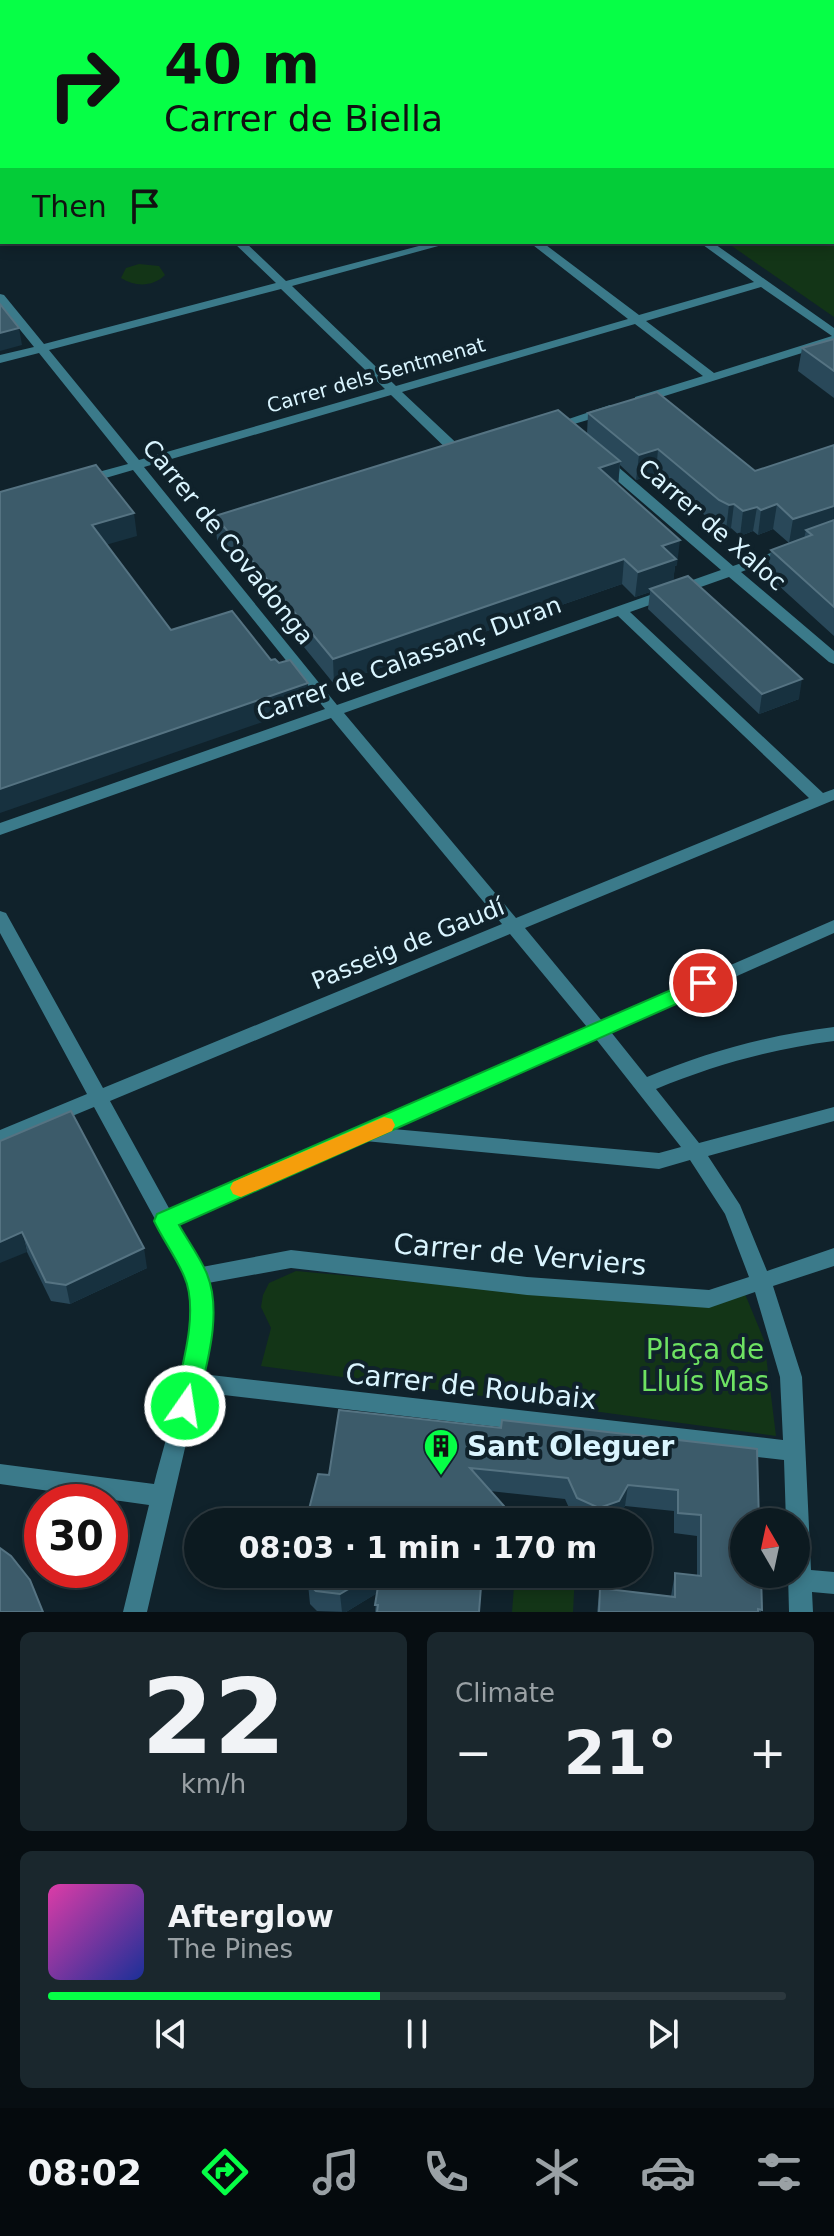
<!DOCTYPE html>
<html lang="en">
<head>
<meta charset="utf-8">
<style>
	body { margin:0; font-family:"DejaVu Sans",sans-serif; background:#1a272d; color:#f1f3f6; height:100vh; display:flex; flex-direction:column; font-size:30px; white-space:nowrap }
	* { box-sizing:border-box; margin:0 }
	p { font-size:26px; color:#9aa1a5 }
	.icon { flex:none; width:44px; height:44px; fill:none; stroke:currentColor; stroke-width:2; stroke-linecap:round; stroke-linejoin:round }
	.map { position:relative; height:1612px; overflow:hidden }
	.details { display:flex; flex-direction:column; gap:20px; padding:20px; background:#070e12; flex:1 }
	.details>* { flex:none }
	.banner { position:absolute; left:0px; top:0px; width:834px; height:244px; box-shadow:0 4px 12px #0003,0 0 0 2px #2c383e; background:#06ff46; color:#111; overflow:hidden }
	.needle { width:52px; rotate:351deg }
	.tools { position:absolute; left:730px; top:1508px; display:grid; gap:16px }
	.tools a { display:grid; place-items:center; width:80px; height:80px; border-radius:50%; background:#0c1a20; box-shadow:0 4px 12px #0003,0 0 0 2px #2c383e; font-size:40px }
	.speed { position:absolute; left:24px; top:1484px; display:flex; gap:16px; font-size:40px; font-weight:700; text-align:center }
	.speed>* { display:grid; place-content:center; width:104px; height:104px; border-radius:50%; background:#0c1a20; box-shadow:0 4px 12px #0003,0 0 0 2px #2c383e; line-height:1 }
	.speed .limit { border:12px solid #d22; background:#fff; color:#111 }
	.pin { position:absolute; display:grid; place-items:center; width:68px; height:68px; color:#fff; margin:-34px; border:4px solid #fff; border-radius:50%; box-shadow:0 2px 8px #0007 }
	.me { position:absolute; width:88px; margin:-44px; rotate:13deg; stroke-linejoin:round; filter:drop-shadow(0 0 6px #0008) }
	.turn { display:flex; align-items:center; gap:28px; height:168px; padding:0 32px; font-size:36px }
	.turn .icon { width:104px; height:104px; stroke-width:2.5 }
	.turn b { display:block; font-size:56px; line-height:68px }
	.then { display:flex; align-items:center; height:76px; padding:0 32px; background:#0003; gap:16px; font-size:30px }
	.big { font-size:60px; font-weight:800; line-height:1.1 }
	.details .tile { flex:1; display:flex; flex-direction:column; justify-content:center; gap:12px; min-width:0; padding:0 28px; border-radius:12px; background:#1a272d }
	.details .dial { align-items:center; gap:0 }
	.dial b { font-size:104px; line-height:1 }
	.song { display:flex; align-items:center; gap:24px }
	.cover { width:96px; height:96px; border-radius:12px; background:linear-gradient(135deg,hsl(320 70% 55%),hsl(230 70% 35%)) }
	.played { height:8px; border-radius:4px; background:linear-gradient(90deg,#06ff46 45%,#2c383e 45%) }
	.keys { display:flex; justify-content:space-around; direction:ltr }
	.heat { display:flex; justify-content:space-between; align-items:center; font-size:44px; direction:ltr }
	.details .tiles { flex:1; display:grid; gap:20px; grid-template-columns:1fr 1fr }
	.tile:last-child { grid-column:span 2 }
	.trip { position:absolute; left:184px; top:1508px; width:468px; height:80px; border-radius:40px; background:#0c1a20; box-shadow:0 4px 12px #0003,0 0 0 2px #2c383e; font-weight:800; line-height:80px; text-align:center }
	.dock { display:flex; height:128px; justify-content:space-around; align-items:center; background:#050a0d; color:#9aa1a5 }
	.dock .icon { width:56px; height:56px }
	.dock .current { color:#06ff46 }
	.dock b { font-size:36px; color:#f1f3f6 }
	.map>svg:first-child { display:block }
</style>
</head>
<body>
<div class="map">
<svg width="834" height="1612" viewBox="0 0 834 1612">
	<rect width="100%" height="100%" fill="#10222b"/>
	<g fill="#133517">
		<path d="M 239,0 L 834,0 L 834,317 L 726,242 L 832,242 L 832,2 Z"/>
		<path d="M 139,264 L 159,266 L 165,275 C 153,287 135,287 121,278 L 126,268 Z"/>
		<path d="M 296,1271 L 676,1306 L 745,1294 L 764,1340 L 776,1436 L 261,1366 L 271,1328 L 261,1307 L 263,1295 L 269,1283 Z"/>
		<path d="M 515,1574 L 575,1574 L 573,1612 L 512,1612 Z"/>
	</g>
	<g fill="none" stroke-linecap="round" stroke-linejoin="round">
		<path stroke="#2fbe3d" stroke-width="3" stroke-dasharray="3 4" stroke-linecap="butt" d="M 778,0 L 831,0"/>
		<g fill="#3b7a8a" fill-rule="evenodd">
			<path d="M 213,0 L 223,0 L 224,2 L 214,2 Z"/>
			<path d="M 0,13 L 2,14 L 2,21 L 0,20 Z"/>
			<path d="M 2,101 L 2,107 L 0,108 L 0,102 Z"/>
			<path d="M 233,242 L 245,242 L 286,281 L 434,242 L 453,242 L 292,286 L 396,386 L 628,319 L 529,242 L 542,242 L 639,315 L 754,282 L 699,242 L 712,242 L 834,328 L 834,343 L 639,404 L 635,403 L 635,397 L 703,376 L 635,324 L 402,392 L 466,452 L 466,458 L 456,458 L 391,395 L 144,467 L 337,705 L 721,570 L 599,465 L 599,459 L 609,459 L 733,566 L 791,546 L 798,550 L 741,572 L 834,651 L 834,664 L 829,662 L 729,577 L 630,612 L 823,793 L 834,789 L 834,800 L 525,928 L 602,1021 L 834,920 L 834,933 L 611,1032 L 647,1077 C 707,1052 769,1035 834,1027 L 834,1041 C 772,1049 714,1065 656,1089 L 699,1143 L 834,1107 L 834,1121 L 708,1156 L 740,1205 L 767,1271 L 834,1248 L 834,1266 L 773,1286 L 802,1377 L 811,1570 L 834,1572 L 834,1594 L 812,1592 L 813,1612 L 789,1612 L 788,1574 L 796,1574 L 796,1522 L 786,1522 L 784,1460 L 198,1392 L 147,1612 L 123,1612 L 149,1505 L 0,1484 L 0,1464 L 154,1484 C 170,1421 199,1342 187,1278 L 94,1107 L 0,1146 L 0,1130 L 87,1094 L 0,933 L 0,911 L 6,913 L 103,1088 L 502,924 L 331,718 L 0,835 L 0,823 L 325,709 L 133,470 L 85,484 L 80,483 L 80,477 L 128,464 L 39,353 L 0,363 L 0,355 L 34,347 L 0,305 L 0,294 L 4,295 L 44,344 L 276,283 ZM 761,287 L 832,336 L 714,373 L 646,321 ZM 281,289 L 385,389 L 139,460 L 49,350 ZM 618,616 L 809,798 L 516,918 L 344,713 ZM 510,934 L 587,1027 L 170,1210 L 110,1101 ZM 596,1039 L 681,1147 L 659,1153 L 393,1129 ZM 365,1141 L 659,1169 L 690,1160 L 725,1214 L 749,1277 L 709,1290 L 527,1277 L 291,1250 L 202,1267 L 178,1224 ZM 291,1268 L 527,1295 L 709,1308 L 755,1292 L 780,1377 L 783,1440 L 202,1374 C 209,1344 214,1314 208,1283 Z"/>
			<path d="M 610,405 L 616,409 L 614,412 L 551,431 L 545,427 Z"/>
		</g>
		<g fill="#71e5ff" fill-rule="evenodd">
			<path d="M 271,0 L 285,0 L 286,2 L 272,2 Z"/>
			<rect x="832" y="231" width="2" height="8"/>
		</g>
	</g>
	<g fill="#294859">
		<path d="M 834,339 L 834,398 L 798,371 L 802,348 Z"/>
		<path d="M 588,413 L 755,471 L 834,445 L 834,636 L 767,575 L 771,550 L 789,543 L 773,529 L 758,535 L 753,531 L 740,536 L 731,528 L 726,530 L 716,525 L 656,473 L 636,480 L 620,465 L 618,485 L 677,565 L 675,566 L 673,581 L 799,699 L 759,714 L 648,609 L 650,592 L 635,597 L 622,584 L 334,684 L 217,540 L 215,516 L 587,434 Z"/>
		<path d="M 0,1141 L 147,1268 L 70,1304 L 51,1301 L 27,1252 Z"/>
		<path d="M 501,1428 L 757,1449 L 761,1612 L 597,1612 L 600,1588 L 671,1596 L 675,1573 L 697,1576 L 697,1536 L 674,1533 L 674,1511 L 625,1506 L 614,1522 L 581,1522 L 574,1519 L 565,1499 L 490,1491 L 508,1522 L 309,1522 L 308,1513 L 329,1475 Z"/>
		<path d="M 310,1574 L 480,1612 L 375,1612 L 377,1593 L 346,1612 L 317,1611 L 310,1604 L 308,1584 Z"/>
	</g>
	<g fill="#17313f">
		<rect x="0" y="196" width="2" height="17"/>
		<path d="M 19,328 L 22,345 L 0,351 L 0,333 Z"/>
		<path d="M 658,449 L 656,473 L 636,480 L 639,455 Z"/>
		<path d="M 620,461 L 618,485 L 599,468 Z"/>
		<path d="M 734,504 L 731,528 L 726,530 L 729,505 Z"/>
		<path d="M 777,504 L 773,529 L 758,535 L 761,510 Z"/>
		<path d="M 834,506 L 834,529 L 806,530 L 804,539 L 789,543 L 793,519 Z"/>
		<path d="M 757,507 L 753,531 L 740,536 L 743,511 Z"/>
		<path d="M 134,513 L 137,536 L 95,548 L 92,525 Z"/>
		<path d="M 680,540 L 677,565 L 675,566 L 673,584 L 650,589 L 650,592 L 635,597 L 638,572 L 662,546 Z"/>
		<path d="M 624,559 L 622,584 L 334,684 L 333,659 Z"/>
		<path d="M 802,679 L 799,699 L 759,714 L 762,694 Z"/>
		<path d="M 308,683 L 309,706 L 0,813 L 0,789 Z"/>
		<path d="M 22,1232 L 27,1252 L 0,1263 L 0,1242 Z"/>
		<path d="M 144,1248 L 147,1268 L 70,1304 L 66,1285 Z"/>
		<path d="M 628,1485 L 625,1506 L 616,1522 L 597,1522 L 599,1508 Z"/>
		<path d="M 374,1574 L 380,1574 L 381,1591 L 346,1612 L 342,1612 L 340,1594 Z"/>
	</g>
	<g fill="#3c5b6a" stroke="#557382" stroke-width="2">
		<rect x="0" y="158" width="2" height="38"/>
		<path d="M 0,304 L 19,328 L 0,333 Z"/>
		<path d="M 834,339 L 834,371 L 802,348 Z"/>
		<path d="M 657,392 L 755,471 L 834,445 L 834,506 L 793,519 L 777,504 L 761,510 L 757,507 L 743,511 L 734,504 L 729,505 L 719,500 L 658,449 L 639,455 L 588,413 Z"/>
		<path d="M 558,410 L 620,461 L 599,468 L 680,540 L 662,546 L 676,559 L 638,572 L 624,559 L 333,659 L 215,516 Z"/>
		<path d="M 96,465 L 134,513 L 92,525 L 171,630 L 232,611 L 271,660 L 275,659 L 279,663 L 290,660 L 308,683 L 0,789 L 0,492 Z"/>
		<path d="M 834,520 L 834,607 L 771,550 L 812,535 L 806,530 Z"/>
		<path d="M 688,576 L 802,679 L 762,694 L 650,589 Z"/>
		<path d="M 71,1111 L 144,1248 L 66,1285 L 46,1282 L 22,1232 L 0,1242 L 0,1141 Z"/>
		<path d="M 339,1410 L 501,1428 L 502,1420 L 757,1449 L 759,1522 L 744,1522 L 744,1574 L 761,1574 L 762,1610 L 758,1609 L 758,1612 L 599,1612 L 600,1588 L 675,1597 L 675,1573 L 701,1576 L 701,1515 L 678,1513 L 678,1490 L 628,1485 L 619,1501 L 599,1508 L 577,1498 L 568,1478 L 470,1468 L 504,1506 L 508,1518 L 507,1522 L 310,1522 L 311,1514 L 308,1513 L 318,1474 L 329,1475 Z"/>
		<path d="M 0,1548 L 11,1556 L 30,1580 L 43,1612 L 0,1612 Z"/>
		<path d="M 310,1574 L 374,1574 L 340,1594 L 316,1591 L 308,1584 Z"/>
		<path d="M 380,1574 L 482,1574 L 479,1612 L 377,1612 L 378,1605 L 375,1605 Z"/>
	</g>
	<path fill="#06ff46" stroke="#04a62e" stroke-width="2" d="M 703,976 L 710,978 L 713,983 L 710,989 L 179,1225 C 188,1241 200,1257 207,1274 C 223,1314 206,1366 197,1406 L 193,1414 L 185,1417 L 176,1414 L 173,1406 C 181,1370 200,1311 184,1276 C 176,1257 163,1240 154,1221 L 157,1214 Z"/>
	<path fill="#f59e0b" d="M 384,1117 L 392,1119 L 395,1125 L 392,1131 L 248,1194 L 241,1197 L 233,1194 L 230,1188 L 233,1182 Z"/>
	<defs>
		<g id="building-pin" transform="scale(1.8)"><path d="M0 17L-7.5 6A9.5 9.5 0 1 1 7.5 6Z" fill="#06ff46" stroke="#10222b"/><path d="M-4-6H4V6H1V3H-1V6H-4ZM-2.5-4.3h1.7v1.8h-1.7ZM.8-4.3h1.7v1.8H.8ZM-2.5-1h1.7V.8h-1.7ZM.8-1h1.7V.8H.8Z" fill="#111"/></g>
	</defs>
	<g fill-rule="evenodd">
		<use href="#building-pin" x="441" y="1446"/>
	</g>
	<g text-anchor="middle" stroke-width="8" stroke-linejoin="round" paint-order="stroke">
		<g font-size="20" fill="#daf5ff" stroke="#10222b">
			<text transform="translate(376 375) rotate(-16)" y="7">Carrer dels Sentmenat</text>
		</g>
		<g font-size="24" fill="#daf5ff" stroke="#10222b">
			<text transform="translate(712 525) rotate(41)" y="8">Carrer de Xaloc</text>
			<text transform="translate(228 542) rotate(51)" y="8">Carrer de Covadonga</text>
			<text transform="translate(409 659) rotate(-20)" y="8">Carrer de Calassanç Duran</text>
			<text transform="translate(408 944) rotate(-22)" y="8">Passeig de Gaudí</text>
		</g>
		<g font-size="28" fill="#daf5ff" stroke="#10222b">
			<text transform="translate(520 1254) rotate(5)" y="10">Carrer de Verviers</text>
			<text transform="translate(471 1386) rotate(6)" y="10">Carrer de Roubaix</text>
		</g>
		<g font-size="28" fill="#6ee263" stroke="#10222b">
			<text x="705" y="1359">Plaça de<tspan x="705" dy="32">Lluís Mas</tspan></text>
		</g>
		<g font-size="28" font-weight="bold" fill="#daf5ff" stroke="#10222b" text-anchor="start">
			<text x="467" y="1456">Sant Oleguer</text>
		</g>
	</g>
</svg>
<div class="tools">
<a><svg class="needle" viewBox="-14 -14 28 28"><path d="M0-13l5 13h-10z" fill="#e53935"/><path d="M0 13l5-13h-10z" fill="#9aa1a5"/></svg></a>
</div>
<div class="speed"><div class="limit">30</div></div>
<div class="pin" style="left:703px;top:983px;background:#d93025"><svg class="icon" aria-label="arrive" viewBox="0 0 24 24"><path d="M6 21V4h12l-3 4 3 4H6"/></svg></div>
<svg class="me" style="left:185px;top:1406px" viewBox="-20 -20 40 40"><circle r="17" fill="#06ff46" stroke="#fff" stroke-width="3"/><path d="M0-11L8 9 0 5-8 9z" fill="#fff"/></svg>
<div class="trip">08:03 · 1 min · 170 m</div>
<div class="banner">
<div class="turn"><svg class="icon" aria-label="right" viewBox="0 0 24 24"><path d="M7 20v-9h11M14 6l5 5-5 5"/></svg><div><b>40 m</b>Carrer de Biella</div></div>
<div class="then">Then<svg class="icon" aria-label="arrive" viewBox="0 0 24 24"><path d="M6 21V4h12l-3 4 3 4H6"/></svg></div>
</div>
</div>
<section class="details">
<div class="tiles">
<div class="tile dial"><b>22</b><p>km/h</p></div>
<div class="tile"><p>Climate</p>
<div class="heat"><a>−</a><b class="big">21°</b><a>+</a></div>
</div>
<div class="tile">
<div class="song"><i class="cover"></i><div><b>Afterglow</b><p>The Pines</p></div></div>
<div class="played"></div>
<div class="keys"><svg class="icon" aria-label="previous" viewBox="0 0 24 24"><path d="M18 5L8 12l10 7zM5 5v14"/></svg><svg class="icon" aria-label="pause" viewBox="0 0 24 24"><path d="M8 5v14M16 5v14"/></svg><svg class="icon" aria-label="next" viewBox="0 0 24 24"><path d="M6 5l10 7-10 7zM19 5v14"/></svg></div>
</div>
</div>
</section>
<nav class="dock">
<b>08:02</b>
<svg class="icon current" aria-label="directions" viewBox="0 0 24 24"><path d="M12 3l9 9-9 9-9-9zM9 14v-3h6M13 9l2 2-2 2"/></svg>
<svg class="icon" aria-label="music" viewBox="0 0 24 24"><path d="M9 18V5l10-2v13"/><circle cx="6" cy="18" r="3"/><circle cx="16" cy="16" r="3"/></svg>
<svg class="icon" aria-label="phone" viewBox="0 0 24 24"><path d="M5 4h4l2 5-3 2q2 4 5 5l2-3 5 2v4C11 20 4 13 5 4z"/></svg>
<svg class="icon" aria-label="climate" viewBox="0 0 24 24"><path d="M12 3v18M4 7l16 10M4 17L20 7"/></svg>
<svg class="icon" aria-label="car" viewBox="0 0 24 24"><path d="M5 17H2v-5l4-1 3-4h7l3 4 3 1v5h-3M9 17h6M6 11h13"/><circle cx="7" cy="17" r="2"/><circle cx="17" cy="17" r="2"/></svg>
<svg class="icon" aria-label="filters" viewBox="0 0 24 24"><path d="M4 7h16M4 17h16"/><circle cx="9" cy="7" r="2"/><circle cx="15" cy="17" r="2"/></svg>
</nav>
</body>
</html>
